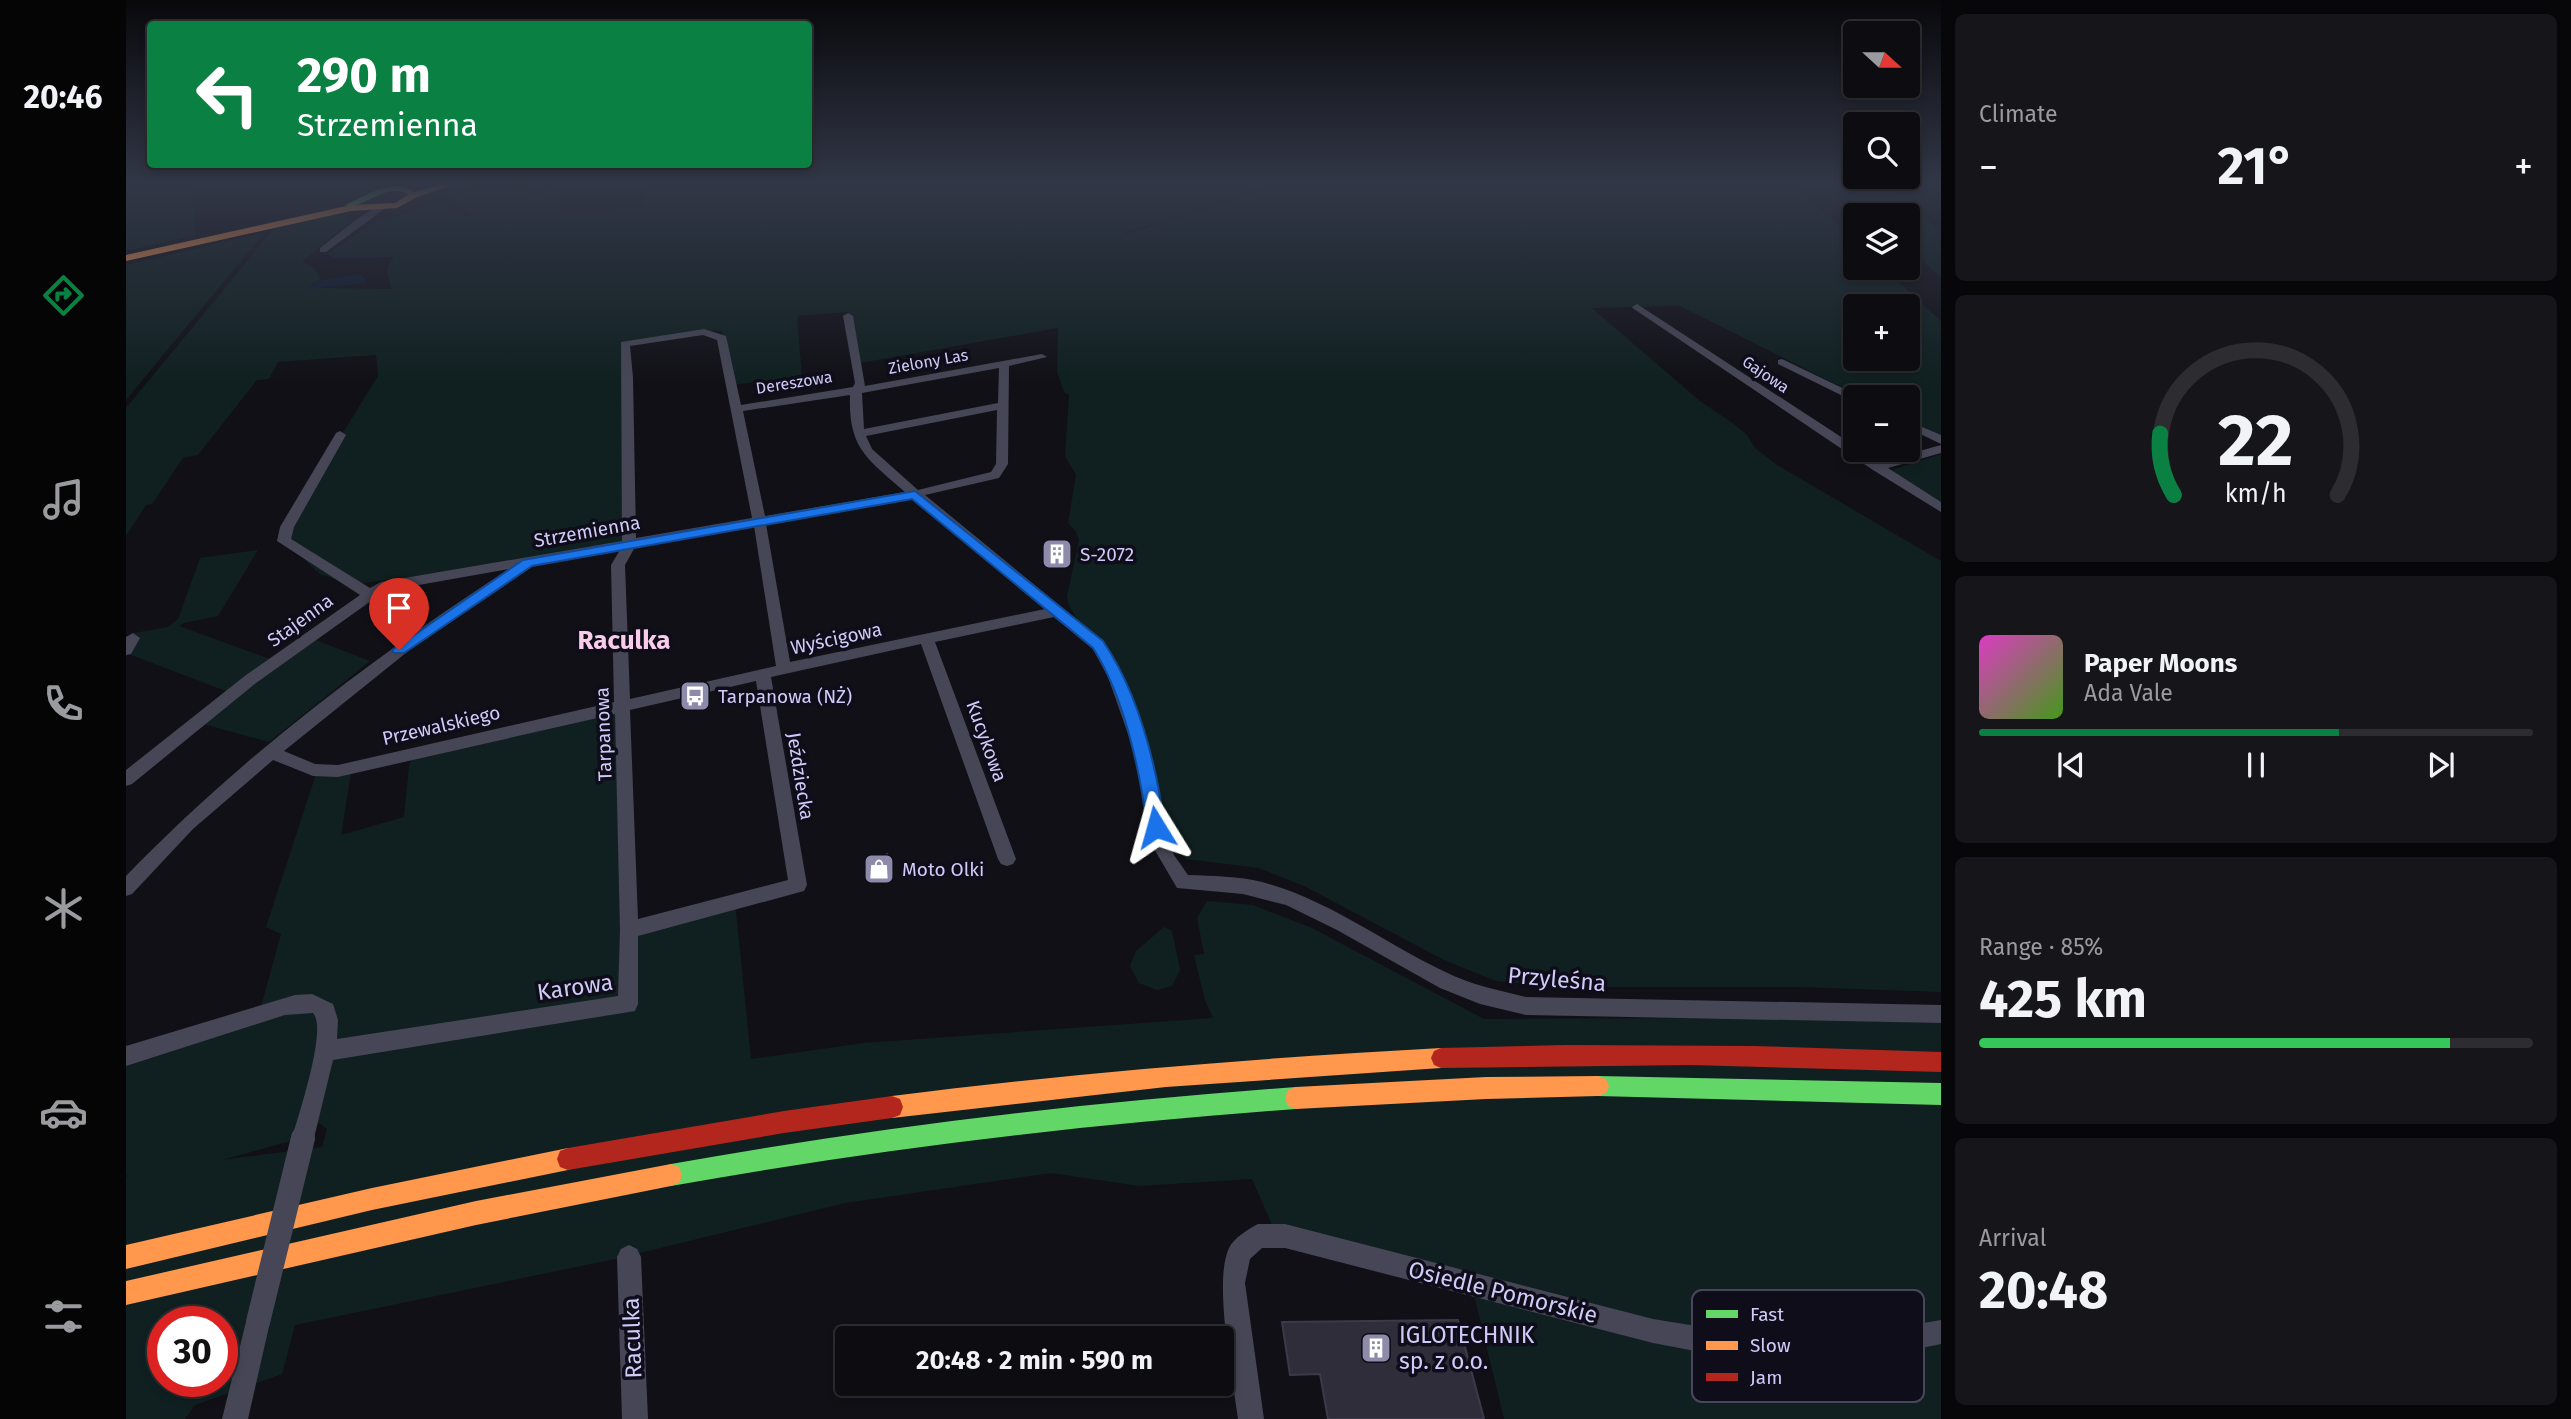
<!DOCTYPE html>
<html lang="en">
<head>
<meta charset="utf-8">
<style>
	body { margin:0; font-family:"Fira Sans",sans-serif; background:#161519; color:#f1f3f6; height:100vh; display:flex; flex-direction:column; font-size:26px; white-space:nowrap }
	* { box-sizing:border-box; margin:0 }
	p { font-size:23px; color:#9a9b9f }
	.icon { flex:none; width:38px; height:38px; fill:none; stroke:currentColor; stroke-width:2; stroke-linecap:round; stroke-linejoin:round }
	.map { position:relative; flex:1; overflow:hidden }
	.panel { display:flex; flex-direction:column; gap:14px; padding:14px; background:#070709; width:630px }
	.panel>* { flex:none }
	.hud { position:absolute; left:21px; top:21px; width:665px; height:147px; border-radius:7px; box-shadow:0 4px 10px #0003,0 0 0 2px #2d2c30; background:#0b8043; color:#fff; overflow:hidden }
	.needle { width:46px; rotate:111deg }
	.buttons { position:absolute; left:1717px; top:21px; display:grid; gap:14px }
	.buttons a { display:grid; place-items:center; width:77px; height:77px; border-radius:7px; background:#0d0c10; box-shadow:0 4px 10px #0003,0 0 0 2px #2d2c30; font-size:35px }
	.speed { position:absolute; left:21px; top:1306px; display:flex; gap:14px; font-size:35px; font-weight:700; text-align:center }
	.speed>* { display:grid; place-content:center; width:91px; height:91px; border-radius:50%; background:#0d0c10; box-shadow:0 4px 10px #0003,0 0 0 2px #2d2c30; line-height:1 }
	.speed .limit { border:10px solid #d22; background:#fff; color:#111 }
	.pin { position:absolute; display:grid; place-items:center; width:60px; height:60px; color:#fff; margin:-72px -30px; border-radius:50% 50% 50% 0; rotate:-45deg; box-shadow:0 0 7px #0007 }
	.pin .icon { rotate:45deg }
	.me { position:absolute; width:77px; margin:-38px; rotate:352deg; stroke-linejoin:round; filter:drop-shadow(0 0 5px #0008) }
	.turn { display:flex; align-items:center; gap:24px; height:147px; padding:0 35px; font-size:32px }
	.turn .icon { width:91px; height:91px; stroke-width:2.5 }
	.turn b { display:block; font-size:49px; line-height:60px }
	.big { font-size:52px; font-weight:700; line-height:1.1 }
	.panel .widget { flex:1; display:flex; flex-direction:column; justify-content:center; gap:10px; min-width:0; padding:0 24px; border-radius:10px; background:#161519 }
	.panel .dial { align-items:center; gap:0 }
	.dial svg { height:182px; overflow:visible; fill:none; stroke:#2d2c30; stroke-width:7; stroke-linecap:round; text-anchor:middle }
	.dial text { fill:#f1f3f6; stroke:none }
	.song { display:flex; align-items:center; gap:21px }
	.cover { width:84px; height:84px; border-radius:10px; background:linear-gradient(135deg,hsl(310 70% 55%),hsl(100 70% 35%)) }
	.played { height:7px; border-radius:4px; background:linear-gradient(90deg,#0b8043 65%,#2d2c30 65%) }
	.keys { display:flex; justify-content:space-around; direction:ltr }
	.heat { display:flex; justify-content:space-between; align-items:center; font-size:38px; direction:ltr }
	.charge { height:10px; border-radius:5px; background:linear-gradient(90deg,#34c759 85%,#2d2c30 0) }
	.trip { position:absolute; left:709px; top:1326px; width:399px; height:70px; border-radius:7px; background:#0d0c10; box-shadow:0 4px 10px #0003,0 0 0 2px #2d2c30; font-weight:700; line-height:70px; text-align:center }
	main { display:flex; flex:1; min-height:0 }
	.tab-bar { display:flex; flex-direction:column; width:126px; justify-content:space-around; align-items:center; background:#050506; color:#9a9b9f }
	.tab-bar .icon { width:49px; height:49px }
	.tab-bar .active { color:#0b8043 }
	.tab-bar b { font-size:32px; color:#f1f3f6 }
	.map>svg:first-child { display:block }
</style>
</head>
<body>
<main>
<nav class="tab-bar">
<b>20:46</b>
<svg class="icon active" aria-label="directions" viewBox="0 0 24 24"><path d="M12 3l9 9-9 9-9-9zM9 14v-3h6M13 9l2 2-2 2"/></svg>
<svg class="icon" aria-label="music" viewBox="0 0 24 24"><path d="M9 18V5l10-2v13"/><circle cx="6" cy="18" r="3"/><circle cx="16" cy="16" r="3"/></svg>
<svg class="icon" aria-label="phone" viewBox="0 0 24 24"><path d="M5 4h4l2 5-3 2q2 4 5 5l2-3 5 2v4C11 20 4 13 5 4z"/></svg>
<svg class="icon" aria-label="climate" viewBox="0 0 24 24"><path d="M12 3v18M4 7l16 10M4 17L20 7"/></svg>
<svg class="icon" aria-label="car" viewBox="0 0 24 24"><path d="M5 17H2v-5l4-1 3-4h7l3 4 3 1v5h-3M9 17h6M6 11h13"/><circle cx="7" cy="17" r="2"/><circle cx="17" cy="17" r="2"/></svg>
<svg class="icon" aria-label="filters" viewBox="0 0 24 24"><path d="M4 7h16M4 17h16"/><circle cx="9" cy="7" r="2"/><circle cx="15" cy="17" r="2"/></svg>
</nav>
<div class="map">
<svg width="1815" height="1419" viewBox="0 0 1815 1419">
	<rect width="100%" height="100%" fill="#111016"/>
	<g fill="#102020" fill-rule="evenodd">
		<path d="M 0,184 L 109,184 L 66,187 L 70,235 L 0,251 Z"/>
		<path d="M 368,184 L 389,184 L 408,194 L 419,193 L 418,187 L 429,184 L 436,212 L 516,207 L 518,197 L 513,184 L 1150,184 L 998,233 L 1000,234 L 1154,184 L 1668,184 L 1729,241 L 1729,268 L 1757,268 L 1815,321 L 1815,438 L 1782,421 L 1782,397 L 1735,397 L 1554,306 L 1466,308 L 1574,401 L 1608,424 L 1621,435 L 1629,448 L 1651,465 L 1815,561 L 1815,992 L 1673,987 L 1432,987 L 1370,981 L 1318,960 L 1178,886 L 1133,868 L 1060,859 L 1045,823 L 1036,822 C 1023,769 1015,696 983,651 C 970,632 944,621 941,596 L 953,540 L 950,532 L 942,523 L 950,475 L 939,456 L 943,395 L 938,392 L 931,372 L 932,328 L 729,364 L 722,312 L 671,316 L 676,377 L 605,385 L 596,331 L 589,330 L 500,344 L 498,545 L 458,547 L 430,555 L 330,572 L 237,583 L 215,581 L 194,574 L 163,545 L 157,530 L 252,376 L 250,355 L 152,362 L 143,379 L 131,380 L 72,455 L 57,458 L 26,504 L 20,505 L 0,536 L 0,408 L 146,231 L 205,214 L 227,219 L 176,262 L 188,268 L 195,280 L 186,284 L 197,288 L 266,289 C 261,275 258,268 268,257 L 209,258 L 201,254 L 248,222 L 285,213 L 307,201 L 339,216 L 349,215 L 325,200 L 324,194 ZM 1729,306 L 1782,306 L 1782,359 L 1729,359 Z"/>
		<path d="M 1707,184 L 1772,184 L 1773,187 L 1768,187 L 1815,233 L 1815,277 L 1782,249 L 1782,215 L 1742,215 Z"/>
		<path d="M 138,233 L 0,400 L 0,265 Z"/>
		<path d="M 1815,454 L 1815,503 L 1765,470 Z"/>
		<path d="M 132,550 L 92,616 L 58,623 L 53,626 L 149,661 L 182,637 L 244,661 L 143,742 L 70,722 L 105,693 L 0,653 L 8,633 L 42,627 L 52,619 L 74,558 Z"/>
		<path d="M 494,703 L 502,929 L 609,902 L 625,1059 L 738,1043 L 1087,1018 L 1079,1000 L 1068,955 L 1078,954 L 1071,918 L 1081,901 L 1127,905 L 1186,928 L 1358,1019 L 1619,1018 L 1815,1023 L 1815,1419 L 1378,1419 L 1345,1282 L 1150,1234 L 1126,1179 L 1013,1186 L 925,1173 L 719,1203 L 489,1259 L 169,1325 L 156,1374 L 69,1405 L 59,1419 L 0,1419 L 0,1177 L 2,1176 L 0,1175 L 0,1051 L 134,1010 L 155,934 L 140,927 L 191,771 L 226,767 L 215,835 L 278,817 L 283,766 L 288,751 ZM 193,1123 L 201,1129 L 196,1147 L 96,1160 L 179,1137 ZM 37,1321 L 96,1321 L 96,1381 L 37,1381 Z"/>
		<path d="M 1038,927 L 1046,931 L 1054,970 L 1046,986 L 1031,990 L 1013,983 L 1004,966 L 1010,951 Z"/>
	</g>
	<path fill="#0d1a2f" d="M 235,274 L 242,283 L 180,289 L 195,280 Z"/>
	<g fill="#2f2d39" stroke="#3c3a4a" stroke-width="2">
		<path d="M 761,854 L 767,875 L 743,881 L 739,863 Z"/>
		<path d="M 1332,1320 L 1358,1419 L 1202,1419 L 1194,1374 L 1164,1375 L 1156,1322 Z"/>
	</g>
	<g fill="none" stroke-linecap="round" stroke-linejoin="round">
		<g fill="#464656" fill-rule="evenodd">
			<path d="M 254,205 L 261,207 L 200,252 L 194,252 L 194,248 L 231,219 Z"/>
			<path d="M 1511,304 L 1729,446 L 1729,450 L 1735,450 L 1754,462 L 1815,445 L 1815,453 L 1762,468 L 1815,502 L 1815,512 L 1747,470 L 1508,309 L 1506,307 Z"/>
			<path d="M 722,313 L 727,316 L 739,386 L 916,354 L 921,357 L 883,366 L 882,464 L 873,478 L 799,495 L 977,641 L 997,677 L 1012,713 L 1029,770 L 1042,837 L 1048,855 L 1062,875 C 1087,876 1112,876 1136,882 C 1207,901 1263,947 1328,976 C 1351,986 1375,991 1400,997 L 1815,1005 L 1815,1023 L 1400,1015 L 1354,1004 L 1314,988 L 1211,930 L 1160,905 L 1117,894 L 1051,888 L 1027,847 L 1008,751 L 982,677 L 967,649 L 928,617 L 809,642 L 890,859 L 887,864 L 881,866 L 875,864 L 872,859 L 795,644 L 645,677 L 681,885 L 678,891 L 512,936 L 512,1004 L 509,1011 L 207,1060 L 188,1138 L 185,1146 L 177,1149 L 169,1146 L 166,1138 C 172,1116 202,1028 187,1013 L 159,1015 L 0,1066 L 0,1046 L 169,995 L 186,994 L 207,1004 L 212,1020 L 211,1039 L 492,996 L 494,930 L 489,714 L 212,777 L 187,776 L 147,760 L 67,829 L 6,894 L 0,896 L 0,876 C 114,758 246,658 383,569 L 259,591 L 130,683 L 6,784 L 0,786 L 0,770 L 120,675 L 234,595 L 151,541 L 154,527 L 210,433 L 214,431 L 220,435 L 168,527 L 165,539 L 244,588 L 255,582 L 496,541 L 495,342 L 578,329 L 600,336 L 615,405 L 727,387 L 729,383 L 717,316 ZM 577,335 L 591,340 L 626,518 L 510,538 L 507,377 L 504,346 ZM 873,368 L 872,403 L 738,429 L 736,393 ZM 724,395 C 722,449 742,459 779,492 L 639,516 L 617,411 ZM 871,410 L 870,464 L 865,472 L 792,490 L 746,449 L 740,436 ZM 786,498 L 919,609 L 664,662 L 640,524 ZM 628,526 L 650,666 L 504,699 L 499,565 L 509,547 ZM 494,550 L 485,565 L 488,702 L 212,765 L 189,764 L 158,751 L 301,636 L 402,569 L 403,565 ZM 630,681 L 662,880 L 512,919 L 504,710 Z"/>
			<path d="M 1656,359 L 1733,396 L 1734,397 L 1729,397 L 1729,401 L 1725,400 L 1652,364 L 1652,360 Z"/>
			<path d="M 1782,421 L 1815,435 L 1815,444 L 1782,428 Z"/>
			<path d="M 7,633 L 14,638 L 5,654 L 0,655 L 0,637 Z"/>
			<path d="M 1132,1224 L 1159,1224 L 1527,1319 L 1601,1331 L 1676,1336 L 1746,1332 L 1815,1320 L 1815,1344 L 1746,1358 L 1676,1362 L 1601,1357 L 1527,1343 L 1159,1248 L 1136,1248 L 1124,1259 L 1119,1283 L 1138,1419 L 1112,1419 C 1107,1379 1087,1281 1103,1248 C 1108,1238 1122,1229 1132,1224 Z"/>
			<path d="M 503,1245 L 511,1249 L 515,1257 L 522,1419 L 496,1419 L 491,1257 L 495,1249 Z"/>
			<path d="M 132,1310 L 141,1313 L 144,1322 L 122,1419 L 96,1419 L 120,1322 L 123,1313 Z"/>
		</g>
		<g fill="#63d668" fill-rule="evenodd">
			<path d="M 272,186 L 283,189 L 292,195 L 288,197 C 283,195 278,192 272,191 C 255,189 231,211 219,205 L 253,189 Z"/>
			<path d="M 1472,1076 L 1815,1083 L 1815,1105 L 1472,1096 L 1464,1093 L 1461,1086 L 1464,1079 Z"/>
			<path d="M 1170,1087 L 1178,1090 L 1181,1098 L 1178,1106 L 1170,1109 C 960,1124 752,1149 545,1186 L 537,1183 L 534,1175 L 537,1167 L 545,1164 C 752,1127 960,1102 1170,1087 Z"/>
		</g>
		<g fill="#ff974d" fill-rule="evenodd">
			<path d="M 315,184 L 329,184 L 291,197 L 271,208 L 225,211 L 0,261 L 0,255 L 225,205 L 269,203 L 285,193 Z"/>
			<path d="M 1315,1048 L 1322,1051 L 1325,1058 L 1322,1065 L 1315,1068 L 1040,1087 L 766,1118 L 758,1115 L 755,1107 L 758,1099 L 766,1096 C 948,1073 1131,1058 1315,1048 Z"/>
			<path d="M 1472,1076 L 1480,1079 L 1483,1086 L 1480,1093 L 1472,1096 L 1360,1099 L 1170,1109 L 1162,1106 L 1159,1098 L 1162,1090 L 1170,1087 L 1360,1077 Z"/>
			<path d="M 442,1148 L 450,1151 L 453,1159 L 450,1167 L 442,1170 L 246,1210 L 0,1269 L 0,1245 L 246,1188 Z"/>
			<path d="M 545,1164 L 553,1167 L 556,1175 L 553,1183 L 545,1186 L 350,1225 L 0,1305 L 0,1281 L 350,1201 Z"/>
		</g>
		<g fill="#b3261e" fill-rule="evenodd">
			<path d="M 1440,1045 L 1627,1046 L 1815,1052 L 1815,1072 L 1565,1065 L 1315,1068 L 1308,1065 L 1305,1058 L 1308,1051 L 1315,1048 Z"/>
			<path d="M 766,1096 L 774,1099 L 777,1107 L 774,1115 L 766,1118 L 658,1133 L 442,1170 L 434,1167 L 431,1159 L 434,1151 L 442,1148 L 658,1111 Z"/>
		</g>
		<path stroke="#464656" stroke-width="24" d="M 132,1322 L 177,1138"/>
	</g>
	<linearGradient id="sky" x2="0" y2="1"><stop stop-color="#09090c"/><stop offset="0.48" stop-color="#323747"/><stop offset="1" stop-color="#323747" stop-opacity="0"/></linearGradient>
	<rect width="1815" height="383" fill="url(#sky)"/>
	<path fill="#1a73e8" stroke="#114b97" stroke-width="2" d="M 789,491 L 977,641 C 1013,694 1030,764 1039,827 L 1036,832 L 1024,832 L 1021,827 C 1014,770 998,696 967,648 L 786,499 L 406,566 L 278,653 L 268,653 L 266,650 L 397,560 Z"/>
	<defs>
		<g id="building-square" transform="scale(1.575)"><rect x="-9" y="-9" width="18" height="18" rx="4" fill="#8d8aaa" stroke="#0f0d19"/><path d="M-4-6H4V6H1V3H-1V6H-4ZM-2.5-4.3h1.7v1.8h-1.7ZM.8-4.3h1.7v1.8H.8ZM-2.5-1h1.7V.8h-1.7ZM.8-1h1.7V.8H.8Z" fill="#fff"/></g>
		<g id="bus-square" transform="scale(1.575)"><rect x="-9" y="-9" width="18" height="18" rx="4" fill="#8d8aaa" stroke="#0f0d19"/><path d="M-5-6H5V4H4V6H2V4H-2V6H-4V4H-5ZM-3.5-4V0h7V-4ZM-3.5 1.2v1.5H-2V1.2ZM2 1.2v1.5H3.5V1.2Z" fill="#fff"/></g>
		<g id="shop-square" transform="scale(1.575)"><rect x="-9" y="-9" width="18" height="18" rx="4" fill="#8d8aaa" stroke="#0f0d19"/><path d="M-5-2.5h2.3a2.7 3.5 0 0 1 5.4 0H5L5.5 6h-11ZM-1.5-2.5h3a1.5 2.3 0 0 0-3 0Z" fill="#fff"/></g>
	</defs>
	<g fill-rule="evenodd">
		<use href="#building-square" x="931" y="554"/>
		<use href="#bus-square" x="569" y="696"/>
		<use href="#shop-square" x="753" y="869"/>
		<use href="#building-square" x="1250" y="1348"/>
	</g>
	<g text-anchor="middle" stroke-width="7" stroke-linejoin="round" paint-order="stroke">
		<g font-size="16" fill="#d0cbf9" stroke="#0f0d19">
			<text transform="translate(802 361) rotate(-10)" y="6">Zielony Las</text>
			<text transform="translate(1640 374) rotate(34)" y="6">Gajowa</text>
			<text transform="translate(668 382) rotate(-9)" y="6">Dereszowa</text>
		</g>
		<g font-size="19" fill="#d0cbf9" stroke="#0f0d19">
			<text transform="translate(461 531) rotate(-10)" y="7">Strzemienna</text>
			<text transform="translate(174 620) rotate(-36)" y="7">Stajenna</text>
			<text transform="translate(710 638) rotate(-12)" y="7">Wyścigowa</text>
			<text transform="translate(315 725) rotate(-13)" y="7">Przewalskiego</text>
			<text transform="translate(477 734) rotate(-92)" y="7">Tarpanowa</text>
			<text transform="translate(861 741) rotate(70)" y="7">Kucykowa</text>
			<text transform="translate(675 776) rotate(81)" y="7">Jeździecka</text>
		</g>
		<g font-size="19" fill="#d0cbf9" stroke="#0f0d19" text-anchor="start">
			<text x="954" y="561">S-2072</text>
			<text x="592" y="703">Tarpanowa (NŻ)</text>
			<text x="776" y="876">Moto Olki</text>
		</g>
		<g font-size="23" fill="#d0cbf9" stroke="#0f0d19">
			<text transform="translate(1431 979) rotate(5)" y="8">Przyleśna</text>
			<text transform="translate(449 987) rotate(-8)" y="8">Karowa</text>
			<text transform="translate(1377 1292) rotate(14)" y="8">Osiedle Pomorskie</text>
			<text transform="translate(506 1338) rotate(-92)" y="8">Raculka</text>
		</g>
		<g font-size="23" fill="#d0cbf9" stroke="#0f0d19" text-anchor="start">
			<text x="1273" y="1343">IGLOTECHNIK<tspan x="1273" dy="26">sp. z o.o.</tspan></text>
		</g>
		<g font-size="26" font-weight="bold" fill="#f9cdea" stroke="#0f0d19">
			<text x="498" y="649">Raculka</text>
		</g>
	</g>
	<rect x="1566" y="1290" width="232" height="112" rx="10" fill="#0f0d19" stroke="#49465c" stroke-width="2"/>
	<rect x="1580" y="1310" width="32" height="8" fill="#63d668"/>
	<rect x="1580" y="1341" width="32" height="9" fill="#ff974d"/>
	<rect x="1580" y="1373" width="32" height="8" fill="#b3261e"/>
	<g font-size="19" fill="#d0cbf9">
		<text x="1624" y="1321">Fast</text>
		<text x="1624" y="1352">Slow</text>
		<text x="1624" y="1384">Jam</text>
	</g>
</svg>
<div class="buttons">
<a><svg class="needle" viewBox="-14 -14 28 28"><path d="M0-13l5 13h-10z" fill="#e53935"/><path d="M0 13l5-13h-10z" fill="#9a9b9f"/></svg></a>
<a><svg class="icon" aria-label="search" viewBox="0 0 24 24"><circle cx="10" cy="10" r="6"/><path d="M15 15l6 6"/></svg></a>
<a><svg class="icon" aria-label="layers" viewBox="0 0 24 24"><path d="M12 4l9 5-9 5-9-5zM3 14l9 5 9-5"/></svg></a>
<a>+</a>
<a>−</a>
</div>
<div class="speed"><div class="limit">30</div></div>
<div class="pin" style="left:273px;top:650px;background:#d93025"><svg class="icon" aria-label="arrive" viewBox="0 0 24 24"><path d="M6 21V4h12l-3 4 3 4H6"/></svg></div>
<svg class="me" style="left:1030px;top:827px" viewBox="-20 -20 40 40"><path d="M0-17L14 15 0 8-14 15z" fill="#1a73e8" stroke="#fff" stroke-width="4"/></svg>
<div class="trip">20:48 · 2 min · 590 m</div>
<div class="hud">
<div class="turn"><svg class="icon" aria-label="left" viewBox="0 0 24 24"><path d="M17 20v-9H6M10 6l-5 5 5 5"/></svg><div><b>290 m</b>Strzemienna</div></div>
</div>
</div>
<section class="panel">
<div class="widget"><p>Climate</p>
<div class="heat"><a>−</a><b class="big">21°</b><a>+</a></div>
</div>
<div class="widget dial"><svg viewBox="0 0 100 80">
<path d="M14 69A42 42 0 1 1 86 69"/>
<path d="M14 69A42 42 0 0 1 8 42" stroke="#0b8043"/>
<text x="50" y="56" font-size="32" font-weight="700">22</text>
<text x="50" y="72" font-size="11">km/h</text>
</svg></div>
<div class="widget">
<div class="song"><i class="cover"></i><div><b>Paper Moons</b><p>Ada Vale</p></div></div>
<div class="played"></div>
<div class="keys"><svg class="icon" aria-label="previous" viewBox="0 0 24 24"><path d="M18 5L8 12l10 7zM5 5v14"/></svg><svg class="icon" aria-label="pause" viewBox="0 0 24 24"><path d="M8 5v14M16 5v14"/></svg><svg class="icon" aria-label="next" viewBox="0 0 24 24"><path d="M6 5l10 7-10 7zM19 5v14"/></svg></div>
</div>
<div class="widget"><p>Range · 85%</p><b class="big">425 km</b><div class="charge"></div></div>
<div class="widget"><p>Arrival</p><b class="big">20:48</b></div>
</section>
</main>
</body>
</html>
